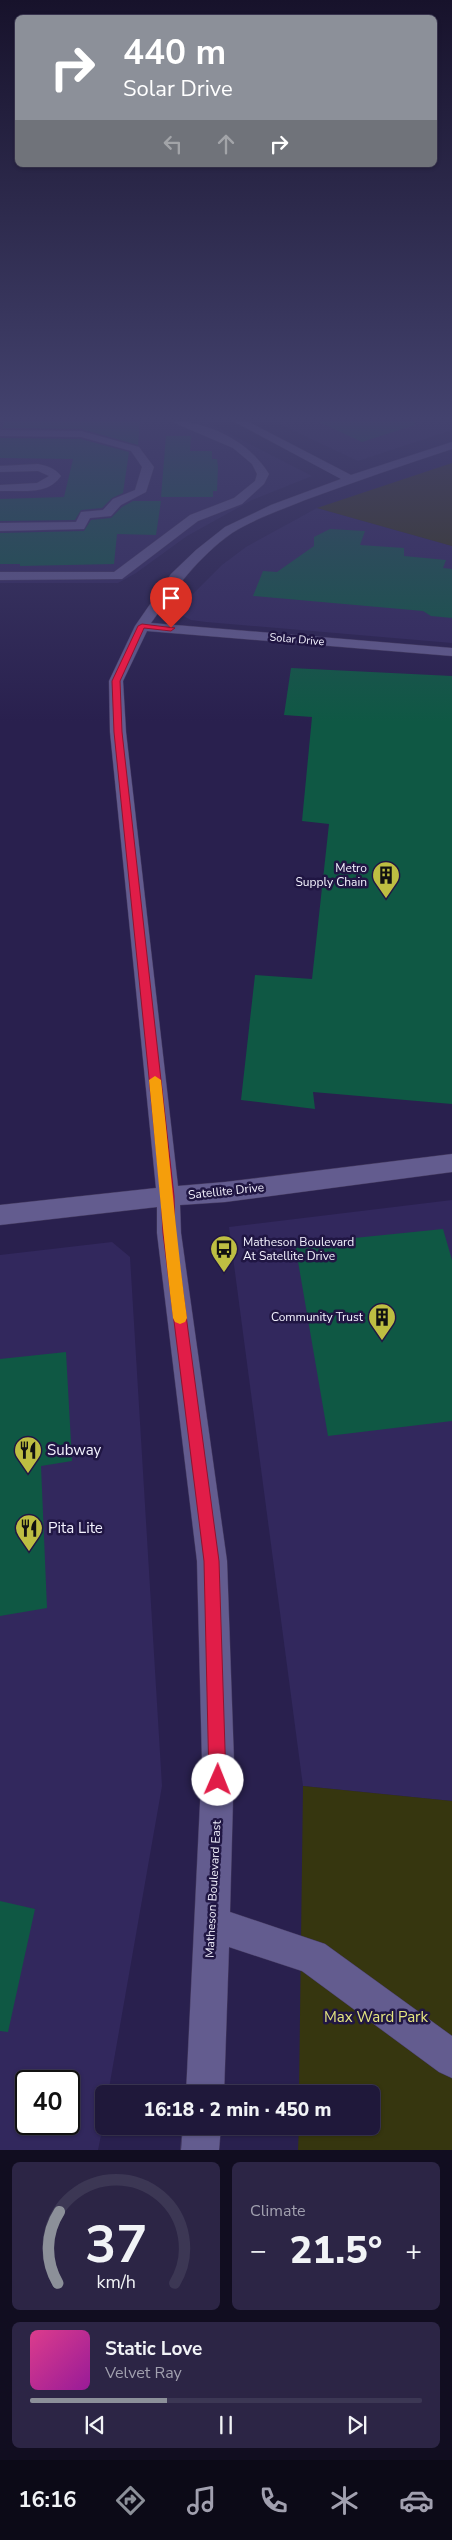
<!DOCTYPE html>
<html lang="en">
<head>
<meta charset="utf-8">
<style>
	body { margin:0; font-family:"Nunito Sans",sans-serif; background:#2c2545; color:#f1f3f6; height:100vh; display:flex; flex-direction:column; font-size:19px; white-space:nowrap }
	* { box-sizing:border-box; margin:0 }
	p { font-size:16px; color:#a1a0af }
	.icon { flex:none; width:28px; height:28px; fill:none; stroke:currentColor; stroke-width:2; stroke-linecap:round; stroke-linejoin:round }
	.map { position:relative; height:2150px; overflow:hidden }
	.drawer { display:flex; flex-direction:column; gap:12px; padding:12px; background:#110d20; flex:1 }
	.drawer>* { flex:none }
	.hud { position:absolute; left:15px; top:15px; width:422px; height:152px; border-radius:8px; box-shadow:0 1px 4px #0004,0 0 0 1px #3c3754; background:#8c9099; color:#fff; overflow:hidden }
	.speed { position:absolute; left:15px; top:2070px; display:flex; gap:10px; font-size:25px; font-weight:700; text-align:center }
	.speed>* { display:grid; place-content:center; width:65px; height:65px; border-radius:50%; background:#1f183a; box-shadow:0 1px 4px #0004,0 0 0 1px #3c3754; line-height:1 }
	.speed .limit { border:2px solid #111; border-radius:8px; background:#fff; color:#111 }
	.pin { position:absolute; display:grid; place-items:center; width:42px; height:42px; color:#fff; margin:-51px -21px; border-radius:50% 50% 50% 0; rotate:-45deg; box-shadow:0 0 5px #0007 }
	.pin .icon { rotate:45deg }
	.me { position:absolute; width:55px; margin:-28px; rotate:1deg; stroke-linejoin:round; filter:drop-shadow(0 0 4px #0008) }
	.turn { display:flex; align-items:center; gap:18px; height:105px; padding:0 25px; font-size:22px }
	.turn .icon { width:65px; height:65px; stroke-width:2.5 }
	.turn b { display:block; font-size:35px; line-height:42px }
	.lanes { display:flex; align-items:center; height:48px; padding:0 25px; background:#0003; justify-content:center; gap:25px; direction:ltr }
	.lanes .off { opacity:.35 }
	.big { font-size:38px; font-weight:800; line-height:1.1 }
	.drawer .widget { flex:1; display:flex; flex-direction:column; justify-content:center; gap:8px; min-width:0; padding:0 18px; border-radius:8px; background:#2c2545 }
	.drawer .dial { align-items:center; gap:0 }
	.dial svg { height:130px; overflow:visible; fill:none; stroke:#3c3754; stroke-width:7; stroke-linecap:round; text-anchor:middle }
	.dial text { fill:#f1f3f6; stroke:none }
	.song { display:flex; align-items:center; gap:15px }
	.cover { width:60px; height:60px; border-radius:8px; background:linear-gradient(135deg,hsl(330 70% 55%),hsl(300 70% 35%)) }
	.played { height:5px; border-radius:2px; background:linear-gradient(90deg,#8c9099 35%,#3c3754 35%) }
	.keys { display:flex; justify-content:space-around; direction:ltr }
	.heat { display:flex; justify-content:space-between; align-items:center; font-size:28px; direction:ltr }
	.drawer .tiles { flex:1; display:grid; gap:12px; grid-template-columns:1fr 1fr }
	.widget:last-child { grid-column:span 2 }
	.trip { position:absolute; left:95px; top:2085px; width:285px; height:50px; border-radius:8px; background:#1f183a; box-shadow:0 1px 4px #0004,0 0 0 1px #3c3754; font-weight:800; line-height:50px; text-align:center }
	.menu { display:flex; height:80px; justify-content:space-around; align-items:center; background:#0c0a17; color:#a1a0af }
	.menu .icon { width:35px; height:35px }
	.menu .selected { color:#8c9099 }
	.menu b { font-size:22px; color:#f1f3f6 }
	.map>svg:first-child { display:block }
</style>
</head>
<body>
<div class="map">
<svg width="452" height="2150" viewBox="0 0 452 2150">
	<rect width="100%" height="100%" fill="#29204e"/>
	<g fill="#32285d" fill-rule="evenodd">
		<path d="M 0,421 L 205,421 L 312,476 L 252,500 L 187,536 L 136,573 L 118,583 L 0,583 Z"/>
		<path d="M 273,421 L 452,421 L 452,430 L 358,461 Z"/>
		<path d="M 317,508 L 452,546 L 452,643 L 206,622 L 191,620 L 179,614 L 191,596 L 222,565 L 246,547 Z"/>
		<path d="M 452,1200 L 452,1801 L 303,1786 L 229,1227 Z"/>
		<path d="M 112,1242 L 130,1257 L 162,1786 L 108,2094 L 104,2094 L 104,2120 L 98,2150 L 0,2150 L 0,1255 ZM 26,2081 L 69,2081 L 69,2124 L 26,2124 Z"/>
	</g>
	<g fill="#36360f">
		<path d="M 452,463 L 452,546 L 317,508 Z"/>
		<path d="M 303,1786 L 452,1801 L 452,2150 L 298,2150 L 299,2126 L 371,2126 L 371,2094 L 299,2094 Z"/>
	</g>
	<g fill="#0f5844">
		<path d="M 5,421 L 140,421 L 138,445 L 81,429 L 2,428 Z"/>
		<path d="M 317,421 L 415,421 L 415,425 L 362,442 Z"/>
		<path d="M 166,436 L 191,436 L 190,451 L 212,451 L 212,459 L 217,459 L 218,467 L 217,491 L 213,491 L 213,497 L 161,497 Z"/>
		<path d="M 0,438 L 81,439 L 129,452 L 123,493 L 112,498 L 102,508 L 81,510 L 75,520 L 0,521 L 0,499 L 64,497 L 73,459 L 0,458 Z"/>
		<path d="M 133,501 L 161,501 L 156,535 L 117,534 L 114,564 L 20,566 L 20,564 L 0,564 L 0,533 L 84,531 L 91,520 L 111,518 L 122,507 Z"/>
		<path d="M 330,529 L 365,531 L 360,545 L 404,548 L 404,556 L 446,560 L 443,568 L 452,569 L 452,618 L 431,616 L 423,611 L 253,596 L 263,571 L 277,572 L 314,546 L 314,537 Z"/>
		<path d="M 291,668 L 452,676 L 452,1104 L 313,1092 L 315,1109 L 241,1100 L 255,975 L 312,979 L 329,824 L 302,821 L 312,717 L 284,715 Z"/>
		<path d="M 443,1229 L 452,1260 L 452,1421 L 328,1436 L 295,1244 Z"/>
		<path d="M 66,1352 L 72,1461 L 41,1466 L 47,1608 L 0,1616 L 0,1359 Z"/>
		<path d="M 0,1901 L 35,1909 L 8,2032 L 0,2031 Z"/>
	</g>
	<g fill="none" stroke-linecap="round" stroke-linejoin="round">
		<g stroke="#443a5f" stroke-width="1">
			<g id="minor">
				<path d="M 170,421 C 208,421 249,441 269,474 L 264,484 L 242,504 L 198,521 L 122,579 L 0,580 L 0,572 L 114,572 L 190,515 L 234,498 L 255,481 L 257,474 L 252,464 L 233,448 Z"/>
				<path d="M 233,421 L 247,421 L 351,475 L 452,442 L 452,449 C 403,465 354,482 305,500 C 281,510 254,519 232,533 C 198,557 175,589 151,623 L 452,648 L 452,656 L 147,631 L 123,681 L 126,732 L 178,1186 L 225,1182 L 452,1154 L 452,1172 L 225,1202 L 180,1205 L 181,1233 L 227,1561 L 234,1762 L 230,1912 L 325,1944 L 452,2036 L 452,2078 L 439,2072 L 302,1971 L 229,1947 L 224,2094 L 186,2094 L 202,1762 L 197,1561 L 157,1233 L 157,1207 L 0,1225 L 0,1205 L 156,1188 L 110,732 L 109,681 L 135,626 L 171,574 L 196,550 L 225,527 L 271,505 L 341,479 Z"/>
				<path d="M 0,430 L 81,431 L 139,447 L 154,467 L 146,492 L 121,505 L 111,516 L 90,518 L 84,529 L 0,531 L 0,523 L 76,522 L 81,512 L 103,510 L 113,499 L 135,490 L 142,467 L 131,451 L 81,437 L 0,436 Z"/>
				<path d="M 38,464 C 47,466 55,468 61,476 C 47,496 22,490 0,491 L 0,485 L 37,483 L 49,476 L 38,471 L 0,472 L 0,466 Z"/>
				<path d="M 183,2126 L 221,2126 L 219,2150 L 181,2150 Z"/>
			</g>
		</g>
		<use href="#minor" fill="#635c8f" fill-rule="evenodd"/>
	</g>
	<linearGradient id="sky" x2="0" y2="1"><stop stop-color="#17122b"/><stop offset="0.58" stop-color="#43426e"/><stop offset="1" stop-color="#43426e" stop-opacity="0"/></linearGradient>
	<rect width="452" height="722" fill="url(#sky)"/>
	<path fill="#e11d48" stroke="#92132f" d="M 142,624 L 175,628 L 171,631 L 144,628 L 120,681 L 122,732 L 174,1196 L 175,1233 L 219,1561 L 226,1780 L 224,1787 L 218,1789 L 211,1787 L 209,1780 L 204,1561 L 163,1233 L 161,1196 L 114,732 L 112,681 L 138,626 Z"/>
	<path fill="#f59e0b" d="M 155,1076 L 161,1080 C 170,1160 176,1239 187,1318 L 185,1322 L 180,1324 L 175,1322 L 173,1318 C 163,1239 157,1160 149,1080 Z"/>
	<defs>
		<g id="building-pin" transform="scale(1.4375)"><path d="M0 17L-7.5 6A9.5 9.5 0 1 1 7.5 6Z" fill="#bebe42" stroke="#201643"/><path d="M-4-6H4V6H1V3H-1V6H-4ZM-2.5-4.3h1.7v1.8h-1.7ZM.8-4.3h1.7v1.8H.8ZM-2.5-1h1.7V.8h-1.7ZM.8-1h1.7V.8H.8Z" fill="#111"/></g>
		<g id="bus-pin" transform="scale(1.4375)"><path d="M0 17L-7.5 6A9.5 9.5 0 1 1 7.5 6Z" fill="#bebe42" stroke="#201643"/><path d="M-5-6H5V4H4V6H2V4H-2V6H-4V4H-5ZM-3.5-4V0h7V-4ZM-3.5 1.2v1.5H-2V1.2ZM2 1.2v1.5H3.5V1.2Z" fill="#111"/></g>
		<g id="restaurant-pin" transform="scale(1.4375)"><path d="M0 17L-7.5 6A9.5 9.5 0 1 1 7.5 6Z" fill="#bebe42" stroke="#201643"/><path d="M-5-6h1v4h1v-4h1v4h1v-4h1v5L-1.5 .5V6h-2V.5L-5-1ZM5-6V6H3V1.5H1.5Q1.5-4 5-6Z" fill="#111"/></g>
	</defs>
	<g fill-rule="evenodd">
		<use href="#building-pin" x="386" y="875"/>
		<use href="#bus-pin" x="224" y="1249"/>
		<use href="#building-pin" x="382" y="1317"/>
		<use href="#restaurant-pin" x="28" y="1450"/>
		<use href="#restaurant-pin" x="29" y="1528"/>
	</g>
	<g text-anchor="middle" stroke-width="5" stroke-linejoin="round" paint-order="stroke">
		<g font-size="11" fill="#f3f2fe" stroke="#201643">
			<text transform="translate(297 639) rotate(5)" y="4">Solar Drive</text>
		</g>
		<g font-size="12" fill="#f3f2fe" stroke="#201643" text-anchor="end">
			<text x="367" y="872">Metro<tspan x="367" dy="14">Supply Chain</tspan></text>
			<text x="243" y="1246" text-anchor="start">Matheson Boulevard<tspan x="243" dy="14">At Satellite Drive</tspan></text>
			<text x="363" y="1321">Community Trust</text>
		</g>
		<g font-size="12" fill="#f3f2fe" stroke="#201643">
			<text transform="translate(226 1191) rotate(-6)" y="4">Satellite Drive</text>
			<text transform="translate(213 1889) rotate(-87)" y="4">Matheson Boulevard East</text>
		</g>
		<g font-size="15" fill="#f3f2fe" stroke="#201643" text-anchor="start">
			<text x="47" y="1455">Subway</text>
			<text x="48" y="1533">Pita Lite</text>
		</g>
		<g font-size="15" fill="#e5e680" stroke="#201643">
			<text x="376" y="2022">Max Ward Park</text>
		</g>
	</g>
</svg>
<div class="speed"><div class="limit">40</div></div>
<div class="pin" style="left:171px;top:628px;background:#d93025"><svg class="icon" aria-label="arrive" viewBox="0 0 24 24"><path d="M6 21V4h12l-3 4 3 4H6"/></svg></div>
<svg class="me" style="left:218px;top:1780px" viewBox="-20 -20 40 40"><circle r="19" fill="#fff"/><path d="M0-13L10 11 0 6-10 11z" fill="#e11d48"/></svg>
<div class="trip">16:18 · 2 min · 450 m</div>
<div class="hud">
<div class="turn"><svg class="icon" aria-label="right" viewBox="0 0 24 24"><path d="M7 20v-9h11M14 6l5 5-5 5"/></svg><div><b>440 m</b>Solar Drive</div></div>
<div class="lanes"><svg class="icon off" aria-label="left" viewBox="0 0 24 24"><path d="M17 20v-9H6M10 6l-5 5 5 5"/></svg><svg class="icon off" aria-label="ahead" viewBox="0 0 24 24"><path d="M12 20V5M6 11l6-6 6 6"/></svg><svg class="icon" aria-label="right" viewBox="0 0 24 24"><path d="M7 20v-9h11M14 6l5 5-5 5"/></svg></div>
</div>
</div>
<section class="drawer">
<div class="tiles">
<div class="widget dial"><svg viewBox="0 0 100 80">
<path d="M14 69A42 42 0 1 1 86 69"/>
<path d="M14 69A42 42 0 0 1 15 25" stroke="#8c9099"/>
<text x="50" y="56" font-size="32" font-weight="700">37</text>
<text x="50" y="72" font-size="11">km/h</text>
</svg></div>
<div class="widget"><p>Climate</p>
<div class="heat"><a>−</a><b class="big">21.5°</b><a>+</a></div>
</div>
<div class="widget">
<div class="song"><i class="cover"></i><div><b>Static Love</b><p>Velvet Ray</p></div></div>
<div class="played"></div>
<div class="keys"><svg class="icon" aria-label="previous" viewBox="0 0 24 24"><path d="M18 5L8 12l10 7zM5 5v14"/></svg><svg class="icon" aria-label="pause" viewBox="0 0 24 24"><path d="M8 5v14M16 5v14"/></svg><svg class="icon" aria-label="next" viewBox="0 0 24 24"><path d="M6 5l10 7-10 7zM19 5v14"/></svg></div>
</div>
</div>
</section>
<nav class="menu">
<b>16:16</b>
<svg class="icon selected" aria-label="directions" viewBox="0 0 24 24"><path d="M12 3l9 9-9 9-9-9zM9 14v-3h6M13 9l2 2-2 2"/></svg>
<svg class="icon" aria-label="music" viewBox="0 0 24 24"><path d="M9 18V5l10-2v13"/><circle cx="6" cy="18" r="3"/><circle cx="16" cy="16" r="3"/></svg>
<svg class="icon" aria-label="phone" viewBox="0 0 24 24"><path d="M5 4h4l2 5-3 2q2 4 5 5l2-3 5 2v4C11 20 4 13 5 4z"/></svg>
<svg class="icon" aria-label="climate" viewBox="0 0 24 24"><path d="M12 3v18M4 7l16 10M4 17L20 7"/></svg>
<svg class="icon" aria-label="car" viewBox="0 0 24 24"><path d="M5 17H2v-5l4-1 3-4h7l3 4 3 1v5h-3M9 17h6M6 11h13"/><circle cx="7" cy="17" r="2"/><circle cx="17" cy="17" r="2"/></svg>
</nav>
</body>
</html>
